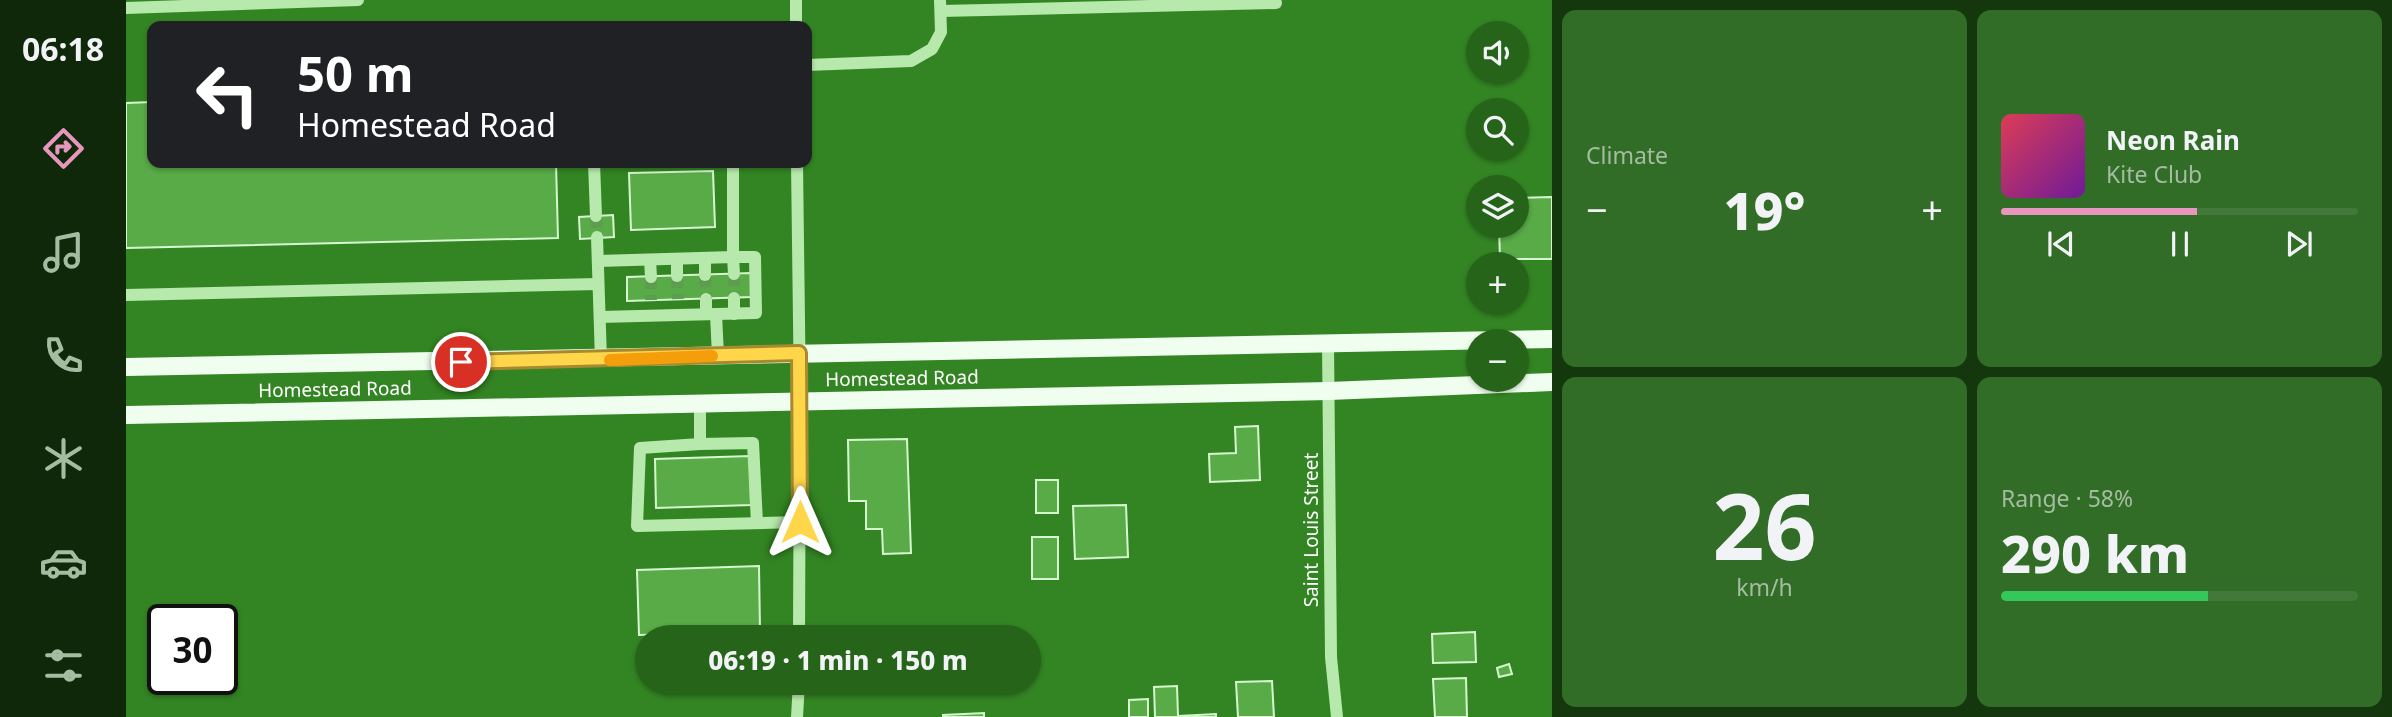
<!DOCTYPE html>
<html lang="en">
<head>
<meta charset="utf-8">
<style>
	body { margin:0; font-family:"Noto Sans",sans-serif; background:#326d27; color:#f1f3f6; height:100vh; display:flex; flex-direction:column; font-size:26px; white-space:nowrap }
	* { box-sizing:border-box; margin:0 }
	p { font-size:23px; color:#a4bda2 }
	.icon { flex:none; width:38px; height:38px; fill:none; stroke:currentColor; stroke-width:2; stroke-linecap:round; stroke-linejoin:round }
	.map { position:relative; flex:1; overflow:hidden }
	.details { display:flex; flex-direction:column; gap:10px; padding:10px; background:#15370e; width:840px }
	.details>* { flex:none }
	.top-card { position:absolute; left:21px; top:21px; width:665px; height:147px; border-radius:14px; box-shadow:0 2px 5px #0004; background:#202124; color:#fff; overflow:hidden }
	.controls { position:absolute; left:1340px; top:21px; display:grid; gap:14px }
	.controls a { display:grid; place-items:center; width:63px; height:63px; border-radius:50%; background:#26641a; box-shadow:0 2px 5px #0004; font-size:35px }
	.speed { position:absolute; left:21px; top:604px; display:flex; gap:14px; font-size:35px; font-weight:700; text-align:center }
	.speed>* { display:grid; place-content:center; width:91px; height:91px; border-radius:50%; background:#26641a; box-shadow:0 2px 5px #0004; line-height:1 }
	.speed .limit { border:4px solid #111; border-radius:10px; background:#fff; color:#111 }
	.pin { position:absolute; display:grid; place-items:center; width:60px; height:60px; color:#fff; margin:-30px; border:4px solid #fff; border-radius:50%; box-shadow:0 2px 7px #0007 }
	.me { position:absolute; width:77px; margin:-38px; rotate:0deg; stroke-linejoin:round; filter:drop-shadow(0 0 5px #0008) }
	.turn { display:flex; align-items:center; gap:24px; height:147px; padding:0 35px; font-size:32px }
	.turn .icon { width:91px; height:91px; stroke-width:2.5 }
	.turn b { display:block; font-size:49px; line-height:60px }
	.big { font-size:52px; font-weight:800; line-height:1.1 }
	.details .widget { flex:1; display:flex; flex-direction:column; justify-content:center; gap:10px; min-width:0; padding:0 24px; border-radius:14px; background:#326d27 }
	.details .dial { align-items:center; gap:0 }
	.dial b { font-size:91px; line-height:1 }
	.song { display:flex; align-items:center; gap:21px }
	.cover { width:84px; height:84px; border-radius:10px; background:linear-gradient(135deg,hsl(350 70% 55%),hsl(280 70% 35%)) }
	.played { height:7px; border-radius:4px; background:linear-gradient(90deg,#e797bd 55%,#427839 55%) }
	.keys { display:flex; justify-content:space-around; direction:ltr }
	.heat { display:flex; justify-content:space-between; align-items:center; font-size:38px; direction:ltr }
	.charge { height:10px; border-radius:5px; background:linear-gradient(90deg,#34c759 58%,#427839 0) }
	.details .tiles { flex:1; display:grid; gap:10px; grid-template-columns:repeat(2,1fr) }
	.trip { position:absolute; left:509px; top:625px; width:406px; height:70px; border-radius:35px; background:#26641a; box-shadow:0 2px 5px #0004; font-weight:800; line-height:70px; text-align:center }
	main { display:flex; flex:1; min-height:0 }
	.menu { display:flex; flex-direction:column; width:126px; justify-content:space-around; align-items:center; background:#0f280a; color:#a4bda2 }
	.menu .icon { width:49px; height:49px }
	.menu .on { color:#e797bd }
	.menu b { font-size:32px; color:#f1f3f6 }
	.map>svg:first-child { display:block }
</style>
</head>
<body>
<main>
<nav class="menu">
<b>06:18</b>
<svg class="icon on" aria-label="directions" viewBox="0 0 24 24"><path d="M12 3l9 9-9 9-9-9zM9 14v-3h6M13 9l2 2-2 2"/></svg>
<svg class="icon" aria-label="music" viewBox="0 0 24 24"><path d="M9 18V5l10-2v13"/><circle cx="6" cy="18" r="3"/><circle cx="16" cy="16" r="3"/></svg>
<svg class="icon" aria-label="phone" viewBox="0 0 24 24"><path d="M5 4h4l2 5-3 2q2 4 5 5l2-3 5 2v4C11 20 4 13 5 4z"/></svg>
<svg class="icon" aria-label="climate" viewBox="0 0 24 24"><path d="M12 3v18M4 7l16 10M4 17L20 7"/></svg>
<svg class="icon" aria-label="car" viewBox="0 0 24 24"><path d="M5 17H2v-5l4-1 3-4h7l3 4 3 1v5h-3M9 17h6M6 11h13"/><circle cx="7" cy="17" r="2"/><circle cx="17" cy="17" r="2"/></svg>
<svg class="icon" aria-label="filters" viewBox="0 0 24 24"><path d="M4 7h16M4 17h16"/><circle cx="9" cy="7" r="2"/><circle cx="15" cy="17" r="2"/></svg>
</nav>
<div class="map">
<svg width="1426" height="717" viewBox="0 0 1426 717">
	<rect width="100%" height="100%" fill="#338523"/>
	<g fill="#58ab47" stroke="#d7f7d0" stroke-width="2">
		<path d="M 26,102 L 26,163 L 430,163 L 432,238 L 0,248 L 0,103 Z"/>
		<path d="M 587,171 L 589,227 L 505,230 L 503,173 Z"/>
		<path d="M 1426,197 L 1426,259 L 1374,259 L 1373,228 L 1391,226 L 1391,198 Z"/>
		<path d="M 487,215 L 488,237 L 454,239 L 453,217 Z"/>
		<path d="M 625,273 L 626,297 L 501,301 L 501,277 Z"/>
		<path d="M 1132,426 L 1134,480 L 1084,482 L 1083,454 L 1110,453 L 1109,427 Z"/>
		<path d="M 781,439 L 785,553 L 757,554 L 756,529 L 740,529 L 740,501 L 723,501 L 722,440 Z"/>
		<path d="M 624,456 L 625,505 L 530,508 L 529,459 Z"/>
		<rect x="910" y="480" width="22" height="33"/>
		<path d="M 1000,505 L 1002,557 L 949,559 L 947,506 Z"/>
		<rect x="906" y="537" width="26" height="42"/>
		<path d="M 633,566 L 634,631 L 513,635 L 511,570 Z"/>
		<path d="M 1349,632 L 1350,662 L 1307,663 L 1306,634 Z"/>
		<path d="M 1383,664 L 1386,674 L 1373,677 L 1371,668 Z"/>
		<path d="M 1340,678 L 1341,717 L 1309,717 L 1307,679 Z"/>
		<path d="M 1146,681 L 1148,717 L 1112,717 L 1110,682 Z"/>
		<path d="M 1051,686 L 1052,716 L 1090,714 L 1090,717 L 1029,717 L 1028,687 Z"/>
		<path d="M 1022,699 L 1022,717 L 1003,717 L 1003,700 Z"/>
		<path d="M 858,713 L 858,717 L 817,717 L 817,715 Z"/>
	</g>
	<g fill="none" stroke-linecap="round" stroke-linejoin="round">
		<g stroke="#5c9d4f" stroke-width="12" stroke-dasharray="12 6" stroke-linecap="butt">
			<path d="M 470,216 L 471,237"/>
			<path d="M 608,274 L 608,298"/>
			<path d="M 579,275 L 580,299"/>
			<path d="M 551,276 L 552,299"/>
			<path d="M 525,277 L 525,300"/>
		</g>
		<g stroke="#b7e9ac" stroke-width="12">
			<path d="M 670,0 L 670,26"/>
			<path d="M 0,8 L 232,0"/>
			<path d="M 815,11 L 1150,3"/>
			<path d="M 681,65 L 785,61 L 806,49 L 815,32 L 814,0"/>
			<path d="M 468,163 L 470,216"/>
			<path d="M 671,163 L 674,400 L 673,637"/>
			<path d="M 471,237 L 475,360"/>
			<path d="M 551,259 L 551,276"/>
			<path d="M 524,260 L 525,277"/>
			<path d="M 472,261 L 607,257 L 607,163"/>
			<path d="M 579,275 L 579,258"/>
			<path d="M 0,295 L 472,284"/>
			<path d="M 608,298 L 608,314"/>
			<path d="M 580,299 L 580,314"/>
			<path d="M 590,314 L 592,356"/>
			<path d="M 474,317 L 630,313 L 629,257 L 607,257 L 608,274"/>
			<path d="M 1202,343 L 1205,657 L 1211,717"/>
			<path d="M 574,404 L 574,444 L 514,448 L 511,526 L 674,522"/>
			<path d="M 574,444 L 627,443 L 631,523"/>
			<path d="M 671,717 L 673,682"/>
		</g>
		<g stroke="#f0feef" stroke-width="18">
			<path d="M 0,367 C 475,360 951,346 1426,339"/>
			<path d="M 0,415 L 1203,391 L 1426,382"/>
		</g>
	</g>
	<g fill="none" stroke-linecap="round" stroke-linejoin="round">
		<g stroke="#a68a30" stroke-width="18">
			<path id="route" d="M 335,362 L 673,353 L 674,522"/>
		</g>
		<use href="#route" stroke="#ffd54a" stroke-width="12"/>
		<path stroke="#f59e0b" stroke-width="12" d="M 484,360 L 586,356"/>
	</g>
	<g text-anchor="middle" stroke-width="7" stroke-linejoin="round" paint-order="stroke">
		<g font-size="19" fill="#fff" stroke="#338523">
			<text transform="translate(776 378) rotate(-1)" y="7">Homestead Road</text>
			<text transform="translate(209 389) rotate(-1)" y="7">Homestead Road</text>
			<text transform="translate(1185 530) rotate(-90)" y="7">Saint Louis Street</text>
		</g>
	</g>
</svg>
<div class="controls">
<a><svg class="icon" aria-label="sound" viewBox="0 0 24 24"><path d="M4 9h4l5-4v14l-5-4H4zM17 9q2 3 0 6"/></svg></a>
<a><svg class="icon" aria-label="search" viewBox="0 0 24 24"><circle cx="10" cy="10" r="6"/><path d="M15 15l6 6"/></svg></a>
<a><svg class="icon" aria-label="layers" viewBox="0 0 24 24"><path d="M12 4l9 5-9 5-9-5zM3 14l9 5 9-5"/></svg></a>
<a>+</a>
<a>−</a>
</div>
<div class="speed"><div class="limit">30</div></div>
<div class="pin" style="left:335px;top:362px;background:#d93025"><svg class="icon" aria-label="arrive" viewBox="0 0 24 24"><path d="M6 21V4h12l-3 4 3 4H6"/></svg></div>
<svg class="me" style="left:674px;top:522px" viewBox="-20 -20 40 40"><path d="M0-17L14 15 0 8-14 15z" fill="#ffd54a" stroke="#fff" stroke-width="4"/></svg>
<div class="trip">06:19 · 1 min · 150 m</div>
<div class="top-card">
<div class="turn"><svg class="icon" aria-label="left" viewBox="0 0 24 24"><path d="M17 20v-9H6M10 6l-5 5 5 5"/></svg><div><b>50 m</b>Homestead Road</div></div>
</div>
</div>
<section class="details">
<div class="tiles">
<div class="widget"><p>Climate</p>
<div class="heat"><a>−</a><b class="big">19°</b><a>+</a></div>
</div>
<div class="widget">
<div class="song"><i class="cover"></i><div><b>Neon Rain</b><p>Kite Club</p></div></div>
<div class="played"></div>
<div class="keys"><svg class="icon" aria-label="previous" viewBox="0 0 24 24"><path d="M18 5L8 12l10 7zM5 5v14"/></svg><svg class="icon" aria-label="pause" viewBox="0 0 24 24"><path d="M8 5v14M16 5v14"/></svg><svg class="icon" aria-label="next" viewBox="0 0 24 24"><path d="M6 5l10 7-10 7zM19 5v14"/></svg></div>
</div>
<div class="widget dial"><b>26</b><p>km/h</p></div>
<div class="widget"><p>Range · 58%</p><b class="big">290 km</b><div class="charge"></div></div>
</div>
</section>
</main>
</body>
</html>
